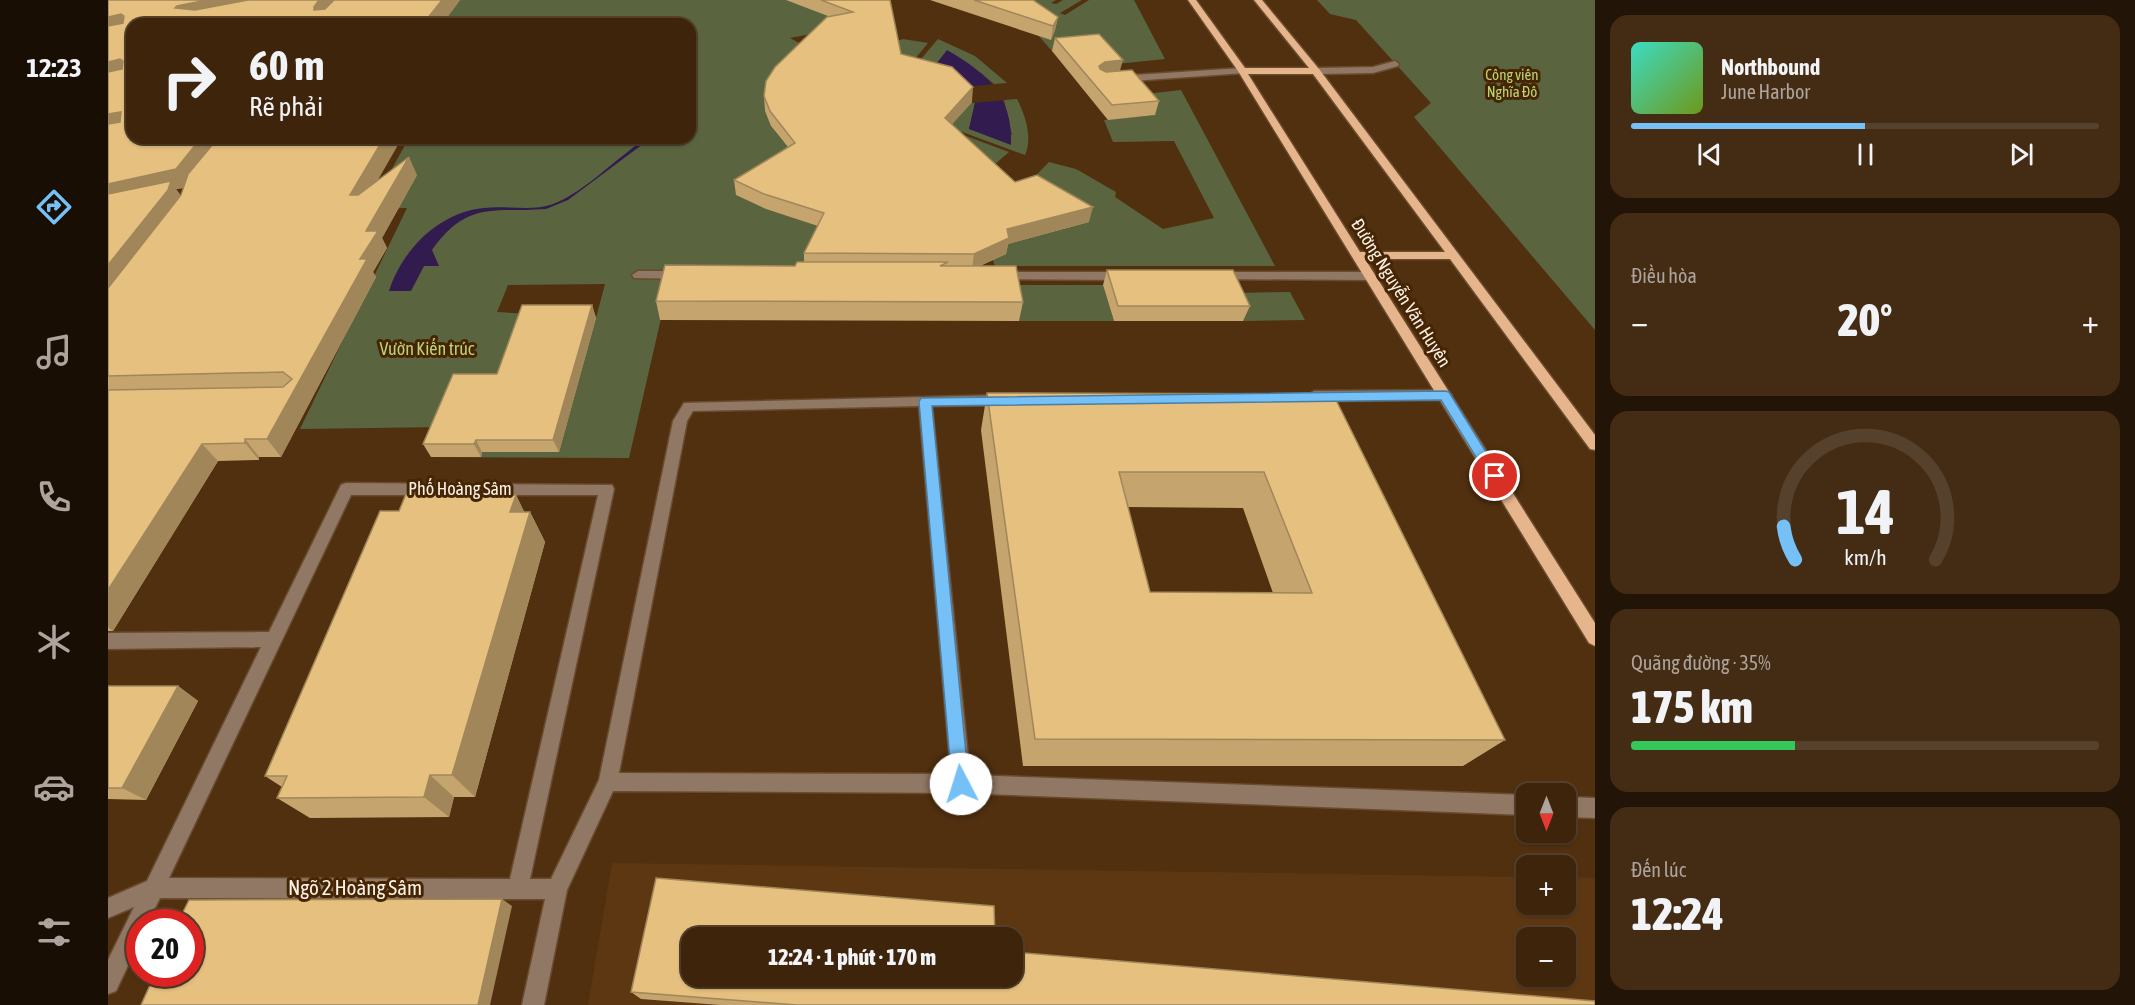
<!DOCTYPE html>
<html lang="vi">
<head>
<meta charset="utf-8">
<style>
	body { margin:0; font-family:"Asap Condensed",sans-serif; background:#442c14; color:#f1f3f6; height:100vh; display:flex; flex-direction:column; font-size:22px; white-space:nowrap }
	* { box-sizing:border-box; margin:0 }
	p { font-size:20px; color:#ada49d }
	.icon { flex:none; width:33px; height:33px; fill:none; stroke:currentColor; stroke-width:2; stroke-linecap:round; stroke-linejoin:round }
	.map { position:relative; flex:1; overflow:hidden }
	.panel { display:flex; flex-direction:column; gap:15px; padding:15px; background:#221406; width:540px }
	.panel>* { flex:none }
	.top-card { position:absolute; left:18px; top:18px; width:570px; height:126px; border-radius:18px; box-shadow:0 2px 4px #0004,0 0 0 2px #56412c; background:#3d240b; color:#f1f3f6; overflow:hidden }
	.needle { width:39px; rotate:180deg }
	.buttons { position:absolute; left:1408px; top:783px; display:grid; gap:12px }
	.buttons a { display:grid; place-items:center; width:60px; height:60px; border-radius:12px; background:#3d240b; box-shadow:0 2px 4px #0004,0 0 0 2px #56412c; font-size:30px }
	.speed { position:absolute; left:18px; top:909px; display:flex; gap:12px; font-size:30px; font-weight:700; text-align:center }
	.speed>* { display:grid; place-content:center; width:78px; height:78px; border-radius:50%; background:#3d240b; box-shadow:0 2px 4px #0004,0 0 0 2px #56412c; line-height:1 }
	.speed .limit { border:9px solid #d22; background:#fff; color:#111 }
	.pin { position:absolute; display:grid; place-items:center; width:51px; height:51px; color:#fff; margin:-26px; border:3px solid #fff; border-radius:50%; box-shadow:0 2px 6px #0007 }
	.me { position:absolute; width:66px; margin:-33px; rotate:355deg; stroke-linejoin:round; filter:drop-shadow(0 0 4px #0008) }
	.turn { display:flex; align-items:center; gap:21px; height:126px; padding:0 24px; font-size:27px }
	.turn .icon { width:78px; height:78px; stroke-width:2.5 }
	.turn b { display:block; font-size:42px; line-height:51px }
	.big { font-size:45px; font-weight:800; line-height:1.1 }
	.panel .tile { flex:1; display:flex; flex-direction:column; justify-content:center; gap:9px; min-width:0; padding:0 21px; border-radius:18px; background:#442c14 }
	.panel .dial { align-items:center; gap:0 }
	.dial svg { height:156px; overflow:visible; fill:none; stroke:#56412c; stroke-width:7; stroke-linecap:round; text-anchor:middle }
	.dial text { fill:#f1f3f6; stroke:none }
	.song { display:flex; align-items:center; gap:18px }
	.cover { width:72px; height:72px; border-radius:9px; background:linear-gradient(135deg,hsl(170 70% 55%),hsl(80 70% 35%)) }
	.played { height:6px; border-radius:3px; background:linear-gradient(90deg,#75c0f6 50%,#56412c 50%) }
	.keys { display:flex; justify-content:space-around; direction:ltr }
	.heat { display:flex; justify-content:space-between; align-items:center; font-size:33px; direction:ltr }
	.charge { height:9px; border-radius:4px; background:linear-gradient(90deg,#34c759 35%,#56412c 0) }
	.trip { position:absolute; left:573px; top:927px; width:342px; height:60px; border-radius:18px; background:#3d240b; box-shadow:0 2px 4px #0004,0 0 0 2px #56412c; font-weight:800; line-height:60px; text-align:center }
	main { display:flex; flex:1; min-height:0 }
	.tab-bar { display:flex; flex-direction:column; width:108px; justify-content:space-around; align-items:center; background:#180e04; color:#ada49d }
	.tab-bar .icon { width:42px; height:42px }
	.tab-bar .active { color:#75c0f6 }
	.tab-bar b { font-size:27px; color:#f1f3f6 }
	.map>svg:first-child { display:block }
</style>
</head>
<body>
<main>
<nav class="tab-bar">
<b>12:23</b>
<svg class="icon active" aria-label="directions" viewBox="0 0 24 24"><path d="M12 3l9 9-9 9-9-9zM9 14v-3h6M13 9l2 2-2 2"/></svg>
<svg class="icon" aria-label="music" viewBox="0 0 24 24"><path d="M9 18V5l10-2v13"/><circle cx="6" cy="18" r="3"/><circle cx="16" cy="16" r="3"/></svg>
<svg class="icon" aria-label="phone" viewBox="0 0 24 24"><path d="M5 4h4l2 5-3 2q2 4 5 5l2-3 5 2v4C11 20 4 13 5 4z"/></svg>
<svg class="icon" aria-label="climate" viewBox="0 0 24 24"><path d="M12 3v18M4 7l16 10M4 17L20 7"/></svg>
<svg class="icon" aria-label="car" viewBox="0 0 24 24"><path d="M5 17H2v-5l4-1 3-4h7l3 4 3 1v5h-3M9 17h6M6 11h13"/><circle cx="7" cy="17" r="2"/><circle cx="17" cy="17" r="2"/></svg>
<svg class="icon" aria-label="filters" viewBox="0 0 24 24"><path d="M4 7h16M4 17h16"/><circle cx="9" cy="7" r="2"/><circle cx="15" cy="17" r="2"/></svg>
</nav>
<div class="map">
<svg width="1487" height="1005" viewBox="0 0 1487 1005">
	<rect width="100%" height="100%" fill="#51300f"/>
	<path fill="#5d3711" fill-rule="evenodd" d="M 504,863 L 1419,877 L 1419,904 L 1458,904 L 1458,877 L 1487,878 L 1487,1005 L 480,1005 ZM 584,938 L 904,938 L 904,976 L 584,976 ZM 1419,938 L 1458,938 L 1458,976 L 1419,976 Z"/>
	<g fill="#5a653f" fill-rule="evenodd">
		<path d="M 318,0 L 704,0 L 749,25 L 682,38 L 709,53 L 663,126 L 675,141 L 694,154 L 658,209 L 718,227 L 699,266 L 565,266 L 521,458 L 323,457 L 335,427 L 192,429 L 299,208 L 171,210 L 221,138 L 582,138 L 582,24 L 301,24 ZM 301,138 L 275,185 L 223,140 ZM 497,284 L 488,318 L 389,312 L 400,285 Z"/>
		<path d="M 899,0 L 948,0 L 943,3 L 948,4 L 955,0 L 974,0 L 952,13 L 957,15 L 981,0 L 1026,0 L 1057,59 L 1008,64 L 944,51 Z"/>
		<path d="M 1209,0 L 1487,0 L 1487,330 L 1306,117 L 1323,103 L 1248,20 L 1222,14 Z"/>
		<path d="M 795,39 L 820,43 L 797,71 L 789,41 Z"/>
		<path d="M 830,39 L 867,56 L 899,83 L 886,84 L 873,73 L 825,68 L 802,72 Z"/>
		<path d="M 1073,90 L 1167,266 L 887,266 L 880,247 L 951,230 L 975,220 L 908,196 L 941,162 L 968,169 L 1008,192 L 1007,197 L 1055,229 L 1106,218 L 1066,141 L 1005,142 L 996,120 L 1046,115 L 1029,95 Z"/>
		<path d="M 909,99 C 917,115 925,137 917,155 L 835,125 L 859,103 L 867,102 L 861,129 L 904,135 L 896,100 Z"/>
		<path d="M 831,126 L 901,152 L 886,165 Z"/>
		<path d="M 904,285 L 995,285 L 1006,321 L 911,321 Z"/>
		<path d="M 1182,292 L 1197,320 L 1135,321 L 1123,293 Z"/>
	</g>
	<g fill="#321b4f">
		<path d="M 839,50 C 879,73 905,96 903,145 L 861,129 L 867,103 L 858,87 L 825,68 Z"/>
		<path d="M 527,138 L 533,138 L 535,144 L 460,200 L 438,209 C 385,213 360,200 324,250 L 331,266 L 316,266 L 303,291 L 281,291 C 294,250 331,212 376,208 C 399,205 423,212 445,204 C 471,194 495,171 517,154 L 527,146 L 529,140 Z"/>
	</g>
	<path fill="#51300f" d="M 889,84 L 899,100 L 864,103 L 854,87 Z"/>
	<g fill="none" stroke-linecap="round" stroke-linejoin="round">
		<g stroke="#694b2e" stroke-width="3">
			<g id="minor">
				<path d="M 1287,61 L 1291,64 L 1290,66 L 1265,73 L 1208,74 L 1204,71 L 1208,68 L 1265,67 Z"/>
				<path d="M 1134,68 L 1137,69 L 1137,73 L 1010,82 L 1005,79 L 1010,76 Z"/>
				<path d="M 530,271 L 575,271 L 581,275 L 575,279 L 526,278 L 524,275 Z"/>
				<path d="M 890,272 L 1016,272 L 1022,276 L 1016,280 L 886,279 L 884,276 Z"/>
				<path d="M 1109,272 L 1260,272 L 1266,276 L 1260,280 L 1105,279 L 1103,276 Z"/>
				<path d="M 1337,390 L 1344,395 L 1337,400 L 1206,401 L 1199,396 L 1206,391 Z"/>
				<path d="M 897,395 L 904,400 L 897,405 L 824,406 L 862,775 L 1419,795 L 1419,815 L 853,793 L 505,791 L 459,890 L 436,1005 L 414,1005 L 437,899 L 52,898 L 40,922 L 32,922 L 32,940 L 8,991 L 0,994 L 0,960 L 26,907 L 0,918 L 0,898 L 39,881 L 153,647 L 0,649 L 0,633 L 161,632 L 231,489 L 233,485 L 238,483 L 504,485 L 506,489 L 422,879 L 443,879 L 491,780 L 565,421 L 576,403 ZM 811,406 L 843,774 L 511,773 L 579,421 L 585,411 ZM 243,495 L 490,495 L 402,879 L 61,878 Z"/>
				<path d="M 1458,797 L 1487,798 L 1487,818 L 1458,817 Z"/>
			</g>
		</g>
		<g stroke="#694b2e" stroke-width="3">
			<path id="major" d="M 1080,0 L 1088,0 L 1137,68 L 1201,68 L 1146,0 L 1154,0 L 1211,69 L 1487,435 L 1487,450 L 1482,449 L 1342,259 L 1257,259 L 1487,623 L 1487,646 L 1481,643 L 1130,71 ZM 1140,74 L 1205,74 L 1337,252 L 1252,252 Z"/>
		</g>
		<use href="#minor" fill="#907864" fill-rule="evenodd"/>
		<use href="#major" fill="#e6b58c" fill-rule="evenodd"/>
	</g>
	<g fill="#c5a56d" fill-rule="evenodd">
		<path d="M 0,0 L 352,0 L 334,24 L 24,24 L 24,138 L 270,180 L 309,175 L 274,238 L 279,248 L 265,272 L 268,277 L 173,457 L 151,457 L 151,460 L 110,461 L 5,631 L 0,631 ZM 76,188 L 73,196 L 68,189 Z"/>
		<path d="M 678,0 L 782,0 L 793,54 L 864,102 L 844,124 L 907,182 L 981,222 L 900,244 L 898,254 L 872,266 L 915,302 L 911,321 L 552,320 L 548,301 L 687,266 L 696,262 L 696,253 L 710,226 L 658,209 L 628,195 L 626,180 L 680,147 L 663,126 L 657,111 L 656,96 L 720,16 Z"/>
		<path d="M 822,0 L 925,0 L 950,17 L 947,30 L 943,40 Z"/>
		<path d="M 947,38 L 1012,71 L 1051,101 L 1047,115 L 1000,120 L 944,51 Z"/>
		<path d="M 999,270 L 1142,306 L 1135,321 L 1006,321 L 995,285 Z"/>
		<path d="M 484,305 L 488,318 L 451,452 L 374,452 L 373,457 L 323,457 L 315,444 L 389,374 Z"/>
		<path d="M 879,393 L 1225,394 L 1397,740 L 1355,766 L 915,766 L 873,430 ZM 1020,507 L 1135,508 L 1165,593 L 1042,592 Z"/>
		<path d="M 408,495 L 416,512 L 422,512 L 437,542 L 367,797 L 346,797 L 341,817 L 202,818 L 169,798 L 174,787 L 157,776 L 291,511 Z"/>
		<path d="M 0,686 L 70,686 L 90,701 L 38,800 L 0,799 Z"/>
		<path d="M 584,938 L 1487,1005 L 612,1005 L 533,999 L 523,992 Z"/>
	</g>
	<g fill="#a08659">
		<path d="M 99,0 L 188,0 L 79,22 L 67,8 L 69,6 Z"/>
		<path d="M 211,0 L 232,0 L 213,23 L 206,10 L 206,7 Z"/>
		<path d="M 334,0 L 352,0 L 334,24 L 315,24 Z"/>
		<path d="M 13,14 L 24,30 L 0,35 L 0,17 Z"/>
		<path d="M 950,17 L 947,30 L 943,40 L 945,26 Z"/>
		<path d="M 12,59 L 24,76 L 0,81 L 0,62 Z"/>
		<path d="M 1015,60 L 1011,74 L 994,76 L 991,66 L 997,62 Z"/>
		<path d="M 865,87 L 864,102 L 836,133 L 837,118 Z"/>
		<path d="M 13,112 L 24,127 L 0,134 L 0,114 Z"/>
		<path d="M 93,138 L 118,138 L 80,187 L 68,189 L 75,199 L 0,302 L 0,184 Z"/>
		<path d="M 276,138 L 294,138 L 251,213 L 242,195 Z"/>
		<path d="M 301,157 L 309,175 L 274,238 L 279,248 L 265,272 L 268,277 L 173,457 L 159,439 L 252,259 L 258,231 Z"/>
		<path d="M 985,207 L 981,222 L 900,244 L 898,254 L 864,269 L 866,254 L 899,229 Z"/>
		<path d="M 484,305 L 488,318 L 451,452 L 445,440 Z"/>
		<path d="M 137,439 L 151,457 L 151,460 L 137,443 Z"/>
		<path d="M 368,440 L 374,452 L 373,457 L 366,444 Z"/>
		<path d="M 94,444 L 110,461 L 5,631 L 0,627 L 0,590 Z"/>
		<path d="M 408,495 L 420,519 L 422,512 L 437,542 L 367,797 L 344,775 L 402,512 Z"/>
		<path d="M 70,686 L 90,701 L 38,800 L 14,788 Z"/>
		<path d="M 322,775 L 346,797 L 341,817 L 316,797 Z"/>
		<path d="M 394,899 L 404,906 L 382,1005 L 370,1005 Z"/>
	</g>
	<g fill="#e5c07f" stroke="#a08659" stroke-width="1.5" fill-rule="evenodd">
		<path d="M 0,0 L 99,0 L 69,6 L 67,8 L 87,10 L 140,0 L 211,0 L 206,7 L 206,10 L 217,9 L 226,0 L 334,0 L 315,24 L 24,24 L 24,138 L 93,138 L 68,169 L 0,184 L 0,124 L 12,122 L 13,112 L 0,114 L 0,72 L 14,69 L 15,61 L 12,59 L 0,62 L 0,26 L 15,23 L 16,16 L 13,14 L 0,17 Z"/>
		<path d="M 713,0 L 782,0 L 793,54 L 844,67 L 865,87 L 837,118 L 907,182 L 929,175 L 985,207 L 899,229 L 901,238 L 866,254 L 696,253 L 716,213 L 656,194 L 626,180 L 687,143 L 662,111 L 656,96 L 658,81 L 667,67 L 719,17 L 745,12 Z"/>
		<path d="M 866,0 L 925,0 L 950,17 L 945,26 Z"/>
		<path d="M 991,34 L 1015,60 L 997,62 L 991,66 L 992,69 L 998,72 L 1024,70 L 1051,101 L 1004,105 L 947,38 Z"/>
		<path d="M 110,138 L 276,138 L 242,195 L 250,195 L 301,157 L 258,231 L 270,231 L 252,259 L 259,259 L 159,439 L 137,439 L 137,443 L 94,444 L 0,590 L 0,390 L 175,387 L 184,379 L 175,372 L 0,376 L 0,288 L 73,195 L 80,174 Z"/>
		<path d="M 63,181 L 60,190 L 0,265 L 0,194 Z"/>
		<path d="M 689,262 L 840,262 L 832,266 L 908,266 L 915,302 L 548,301 L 557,265 L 687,266 Z"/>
		<path d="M 999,270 L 1125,270 L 1142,306 L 1010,306 Z"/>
		<path d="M 414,305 L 484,305 L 445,440 L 368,440 L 366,444 L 315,444 L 345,374 L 389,374 Z"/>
		<path d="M 879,393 L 1225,394 L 1397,740 L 927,739 ZM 1011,472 L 1156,472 L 1204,593 L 1042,592 Z"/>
		<path d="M 298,494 L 408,495 L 402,512 L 422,512 L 344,775 L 322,775 L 316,797 L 169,798 L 179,776 L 157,776 L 272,511 L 291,511 Z"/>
		<path d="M 0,686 L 70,686 L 14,788 L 0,788 Z"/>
		<path d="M 548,878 L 886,906 L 887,938 L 584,938 L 584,976 L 904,976 L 904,952 L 1487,1001 L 1487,1005 L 689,1005 L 523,992 Z"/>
		<path d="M 394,899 L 370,1005 L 33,1005 L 47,974 L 82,974 L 82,922 L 70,922 L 81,900 Z"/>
	</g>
	<path fill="#75c0f6" stroke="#4c7da0" stroke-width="1.5" d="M 1337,391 L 1341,392 L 1391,473 L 1393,476 L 1391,480 L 1382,480 L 1333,400 L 824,406 L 861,784 L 859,790 L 853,793 L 847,790 L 844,784 L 811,402 L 813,398 Z"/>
	<g text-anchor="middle" stroke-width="6" stroke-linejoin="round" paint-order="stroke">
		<g font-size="15" fill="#bad477" stroke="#462503">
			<text x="1404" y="80">Công viên<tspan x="1404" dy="17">Nghĩa Đô</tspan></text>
		</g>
		<g font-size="18" fill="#fdf2e9" stroke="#462503">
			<text transform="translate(1293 293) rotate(58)" y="6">Đường Nguyễn Văn Huyên</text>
			<text x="352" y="495">Phố Hoàng Sâm</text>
		</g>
		<g font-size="18" fill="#bad477" stroke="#462503">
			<text x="319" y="355">Vườn Kiến trúc</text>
		</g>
		<g font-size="21" fill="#fdf2e9" stroke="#462503">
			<text x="247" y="895">Ngõ 2 Hoàng Sâm</text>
		</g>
	</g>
</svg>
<div class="buttons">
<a><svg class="needle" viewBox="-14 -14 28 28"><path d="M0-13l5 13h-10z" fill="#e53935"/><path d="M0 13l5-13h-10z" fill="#ada49d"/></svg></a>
<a>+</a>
<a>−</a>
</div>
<div class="speed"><div class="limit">20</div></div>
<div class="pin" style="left:1387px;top:476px;background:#d93025"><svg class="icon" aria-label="arrive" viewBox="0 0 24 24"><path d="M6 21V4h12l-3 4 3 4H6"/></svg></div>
<svg class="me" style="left:853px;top:784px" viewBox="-20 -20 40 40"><circle r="19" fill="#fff"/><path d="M0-13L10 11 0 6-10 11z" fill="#75c0f6"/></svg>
<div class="trip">12:24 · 1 phút · 170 m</div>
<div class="top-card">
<div class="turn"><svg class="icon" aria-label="right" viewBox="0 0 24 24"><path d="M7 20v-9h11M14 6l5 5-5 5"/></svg><div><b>60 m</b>Rẽ phải</div></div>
</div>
</div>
<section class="panel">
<div class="tile">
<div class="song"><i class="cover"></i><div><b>Northbound</b><p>June Harbor</p></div></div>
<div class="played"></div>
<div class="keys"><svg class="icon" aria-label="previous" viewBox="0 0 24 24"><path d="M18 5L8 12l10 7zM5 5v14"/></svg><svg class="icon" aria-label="pause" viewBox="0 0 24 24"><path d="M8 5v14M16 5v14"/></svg><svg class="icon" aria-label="next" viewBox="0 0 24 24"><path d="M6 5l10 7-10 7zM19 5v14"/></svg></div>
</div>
<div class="tile"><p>Điều hòa</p>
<div class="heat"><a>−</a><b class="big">20°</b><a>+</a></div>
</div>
<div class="tile dial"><svg viewBox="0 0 100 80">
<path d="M14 69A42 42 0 1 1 86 69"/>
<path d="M14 69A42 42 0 0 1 8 52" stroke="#75c0f6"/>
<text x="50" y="56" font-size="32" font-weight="700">14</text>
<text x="50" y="72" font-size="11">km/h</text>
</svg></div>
<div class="tile"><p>Quãng đường · 35%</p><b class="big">175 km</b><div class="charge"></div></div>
<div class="tile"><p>Đến lúc</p><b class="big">12:24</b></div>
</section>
</main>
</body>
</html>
